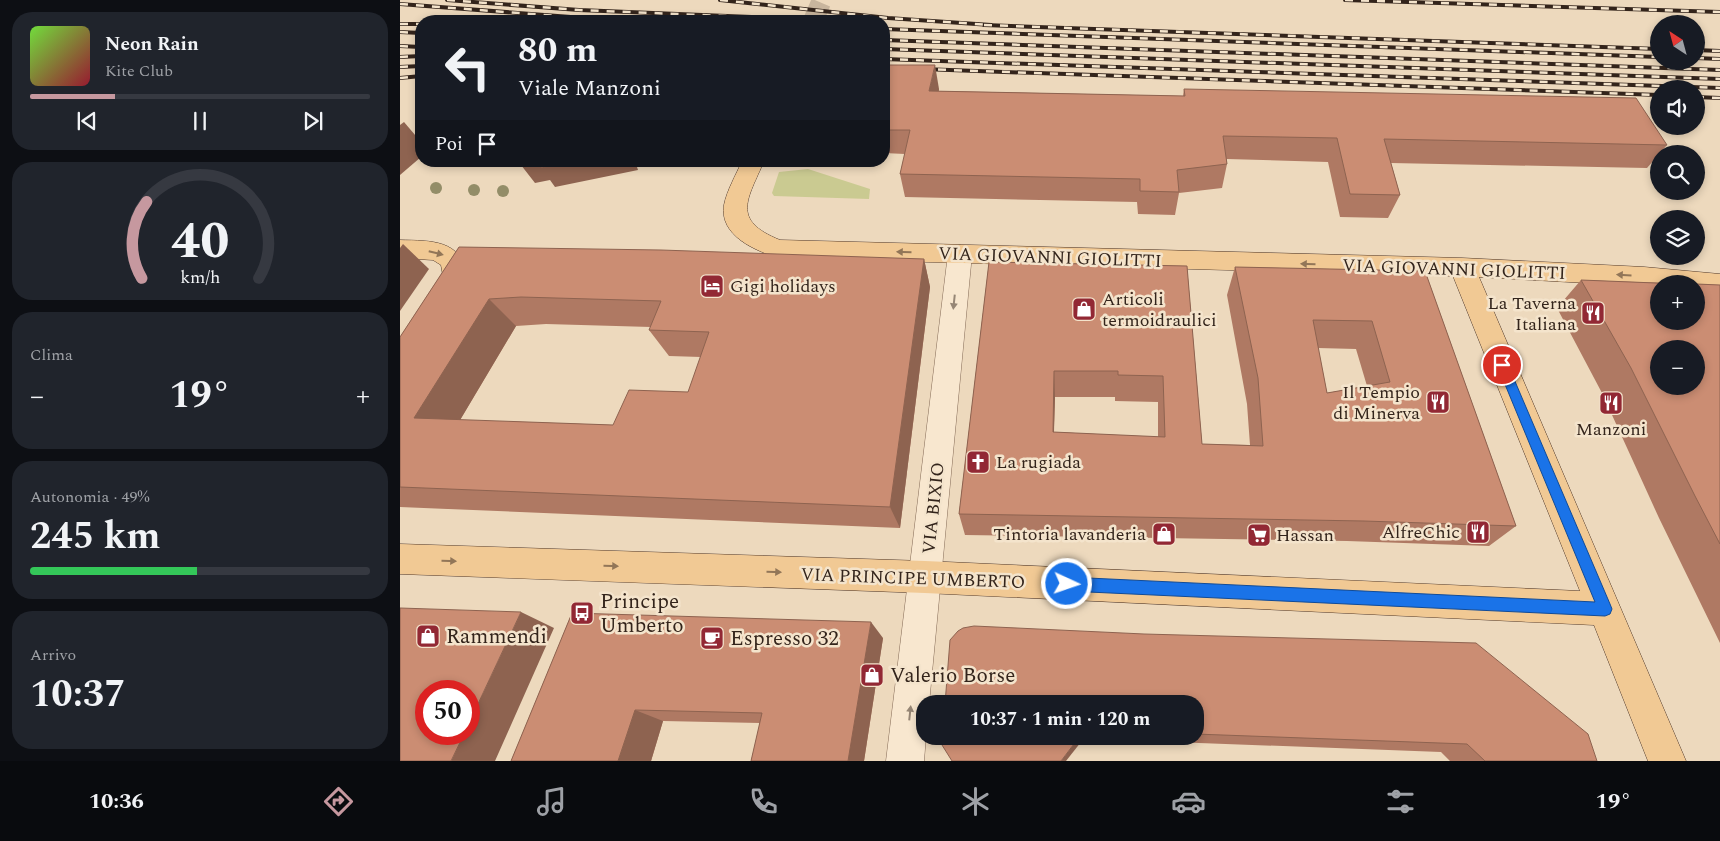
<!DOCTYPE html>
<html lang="it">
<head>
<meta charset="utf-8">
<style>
	body { margin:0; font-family:Spectral,serif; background:#20242c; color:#f1f3f6; height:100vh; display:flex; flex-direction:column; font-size:19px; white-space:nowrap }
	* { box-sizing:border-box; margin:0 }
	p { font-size:16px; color:#9ea1a6 }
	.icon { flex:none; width:28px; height:28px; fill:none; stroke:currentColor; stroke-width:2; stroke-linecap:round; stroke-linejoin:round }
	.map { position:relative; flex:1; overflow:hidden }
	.details { display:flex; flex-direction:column; gap:12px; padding:12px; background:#0d0f14; width:400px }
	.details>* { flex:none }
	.banner { position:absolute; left:15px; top:15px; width:475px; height:152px; border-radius:20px; box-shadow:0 2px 8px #0003; background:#171b24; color:#f1f3f6; overflow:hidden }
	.needle { width:32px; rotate:324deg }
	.tools { position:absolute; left:1250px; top:15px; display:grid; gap:10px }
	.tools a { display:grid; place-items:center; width:55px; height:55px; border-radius:50%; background:#171b24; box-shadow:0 2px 8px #0003; font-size:25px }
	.speed { position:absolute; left:15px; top:680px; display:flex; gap:10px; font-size:25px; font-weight:700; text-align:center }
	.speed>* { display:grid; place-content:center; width:65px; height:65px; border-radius:50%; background:#171b24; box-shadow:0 2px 8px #0003; line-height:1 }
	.speed .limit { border:8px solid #d22; background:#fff; color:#111 }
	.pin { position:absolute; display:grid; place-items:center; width:42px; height:42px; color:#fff; margin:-21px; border:2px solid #fff; border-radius:50%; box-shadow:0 1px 5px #0007 }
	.me { position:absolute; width:55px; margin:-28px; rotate:93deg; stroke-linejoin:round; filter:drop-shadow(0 0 4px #0008) }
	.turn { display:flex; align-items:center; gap:18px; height:105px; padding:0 20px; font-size:22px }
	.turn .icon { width:65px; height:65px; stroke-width:2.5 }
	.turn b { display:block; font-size:35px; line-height:42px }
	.then { display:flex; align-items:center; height:48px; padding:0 20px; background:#0003; gap:10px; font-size:19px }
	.big { font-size:38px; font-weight:700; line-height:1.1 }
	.details .tile { flex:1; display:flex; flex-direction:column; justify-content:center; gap:8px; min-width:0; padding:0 18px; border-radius:20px; background:#20242c }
	.details .dial { align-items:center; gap:0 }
	.dial svg { height:130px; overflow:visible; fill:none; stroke:#363941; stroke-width:7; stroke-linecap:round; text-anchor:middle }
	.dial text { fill:#f1f3f6; stroke:none }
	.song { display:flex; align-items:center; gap:15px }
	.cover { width:60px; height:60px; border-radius:8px; background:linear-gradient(135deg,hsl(100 70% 55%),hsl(350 70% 35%)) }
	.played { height:5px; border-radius:2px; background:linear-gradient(90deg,#c6989f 25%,#363941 25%) }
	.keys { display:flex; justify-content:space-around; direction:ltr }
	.heat { display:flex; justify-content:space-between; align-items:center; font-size:28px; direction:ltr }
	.charge { height:8px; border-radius:4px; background:linear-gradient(90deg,#34c759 49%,#363941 0) }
	.trip { position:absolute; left:516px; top:695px; width:288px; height:50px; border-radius:20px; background:#171b24; box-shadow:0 2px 8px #0003; font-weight:700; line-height:50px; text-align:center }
	.dock { display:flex; height:80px; justify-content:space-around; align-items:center; background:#090b0e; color:#9ea1a6 }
	.dock .icon { width:35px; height:35px }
	.dock .selected { color:#c6989f }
	.dock b { font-size:22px; color:#f1f3f6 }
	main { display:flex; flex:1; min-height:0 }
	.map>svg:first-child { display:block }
</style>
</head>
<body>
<main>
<section class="details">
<div class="tile">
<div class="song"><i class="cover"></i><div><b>Neon Rain</b><p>Kite Club</p></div></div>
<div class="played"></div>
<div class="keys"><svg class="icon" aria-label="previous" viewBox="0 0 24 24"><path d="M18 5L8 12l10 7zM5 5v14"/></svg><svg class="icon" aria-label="pause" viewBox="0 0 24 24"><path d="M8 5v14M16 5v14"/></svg><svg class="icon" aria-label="next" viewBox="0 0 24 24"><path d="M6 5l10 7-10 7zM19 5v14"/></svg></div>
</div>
<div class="tile dial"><svg viewBox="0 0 100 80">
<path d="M14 69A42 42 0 1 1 86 69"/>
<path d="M14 69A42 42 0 0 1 17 22" stroke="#c6989f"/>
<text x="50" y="56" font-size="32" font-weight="700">40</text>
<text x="50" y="72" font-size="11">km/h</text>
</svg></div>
<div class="tile"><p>Clima</p>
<div class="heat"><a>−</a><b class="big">19°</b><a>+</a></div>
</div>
<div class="tile"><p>Autonomia · 49%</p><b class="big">245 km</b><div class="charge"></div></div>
<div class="tile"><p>Arrivo</p><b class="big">10:37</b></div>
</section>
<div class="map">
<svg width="1320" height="761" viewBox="0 0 1320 761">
	<rect width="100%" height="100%" fill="#edd9bd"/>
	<path fill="#caca91" d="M 408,169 L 470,189 L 469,199 L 374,196 L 372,193 L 379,172 Z"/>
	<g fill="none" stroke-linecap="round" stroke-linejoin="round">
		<path stroke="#c8b59d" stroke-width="20" stroke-dasharray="20 10" stroke-linecap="butt" d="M 413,21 L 422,0"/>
		<g stroke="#846a56" stroke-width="1">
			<path id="minor" d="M 560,245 L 569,248 L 572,254 L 529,704 L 525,704 L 526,736 L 524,761 L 486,761 L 548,254 L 551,248 Z"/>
		</g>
		<g stroke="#51392b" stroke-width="1">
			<g id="major">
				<path d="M 342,161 L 364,161 C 348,199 330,220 380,240 L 1062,258 L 1244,267 L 1320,274 L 1320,292 L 1296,290 L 1296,284 L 1259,284 L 1259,287 L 1079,277 L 1286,761 L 1248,761 L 1194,625 L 525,593 L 0,574 L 0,544 L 525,561 L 1180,591 L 1053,276 L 379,258 C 356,251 319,236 324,205 C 327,190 336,175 342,161 Z"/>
				<path d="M 0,240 C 32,241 61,239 68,277 L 55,299 L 46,302 L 37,299 L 33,292 L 43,276 L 41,265 L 33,260 L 0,258 Z"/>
			</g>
		</g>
		<use href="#minor" fill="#f8e7cf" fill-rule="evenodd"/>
		<use href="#major" fill="#f1c994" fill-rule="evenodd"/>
		<g stroke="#33241b" stroke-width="4">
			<g id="rail">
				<path d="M 47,0 L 179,10 L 448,21"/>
				<path d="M 320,0 L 488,18 L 591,25"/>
				<path d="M 945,0 L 1320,12"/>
				<path d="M 0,4 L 184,18"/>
				<path d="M 0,24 L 21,24"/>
				<path d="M 584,25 L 1259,49"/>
				<path d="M 484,29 L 1259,57"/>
				<path d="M 0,32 L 21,33"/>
				<path d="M 484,40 L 1320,70"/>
				<path d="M 0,46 L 21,47"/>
				<path d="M 484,49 L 1320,79"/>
				<path d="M 1296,50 L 1320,51"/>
				<path d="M 0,57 L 21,56"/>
				<path d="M 1296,58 L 1320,59"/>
				<path d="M 484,59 L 1320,88"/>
				<path d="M 0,67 L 21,66"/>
				<path d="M 522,69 L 1259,95"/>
				<path d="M 0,78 L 21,76"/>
				<path d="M 1296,97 L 1320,98"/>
			</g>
		</g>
		<use href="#rail" stroke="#f4e4cc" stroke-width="2.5" stroke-dasharray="8" stroke-linecap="butt"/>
	</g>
	<g fill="#938d68">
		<circle cx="36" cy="188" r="6"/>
		<circle cx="74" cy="190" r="6"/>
		<circle cx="103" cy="191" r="6"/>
	</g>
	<g fill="#af7963" fill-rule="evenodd">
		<path d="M 484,65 L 539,89 L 539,91 L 783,96 L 784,89 L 1267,145 L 1247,168 L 991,163 L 1000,195 L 988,218 L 940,217 L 928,162 L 827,159 L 827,164 L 822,188 L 779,193 L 775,215 L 738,214 L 737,202 L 505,197 L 500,174 L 505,154 L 484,153 Z"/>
		<path d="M 59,247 L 524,259 L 530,287 L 500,528 L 0,507 L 0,337 ZM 146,324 L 251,327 L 249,330 L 269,356 L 301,357 L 288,392 L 213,425 L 60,420 L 116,326 Z"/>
		<path d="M 589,262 L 787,266 L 802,444 L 850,445 L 847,404 L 827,295 L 835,267 L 1025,271 L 1116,526 L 1089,546 L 947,541 L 565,535 L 559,514 ZM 918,348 L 956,349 L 967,386 L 927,393 ZM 655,397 L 715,397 L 715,401 L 758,402 L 758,437 L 654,432 Z"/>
		<path d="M 1181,280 L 1320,285 L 1320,643 L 1259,518 L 1202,393 L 1157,308 Z"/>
		<path d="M 172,613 L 483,638 L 464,761 L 351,761 L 360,723 L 263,721 L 251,761 L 111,761 Z"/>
		<path d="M 550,640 L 1197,761 L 1050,761 L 1041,752 L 746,741 L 681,742 L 543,736 L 795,736 L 795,704 Z"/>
	</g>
	<g fill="#8e6350">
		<path d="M 535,65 L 539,89 L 533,115 L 529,91 Z"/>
		<path d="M 4,122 L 21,142 L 21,157 L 0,175 L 0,125 Z"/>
		<path d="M 139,161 L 276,161 L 237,167 L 238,170 L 155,187 L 150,180 L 135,183 L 121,165 Z"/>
		<path d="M 3,244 L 29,269 L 0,311 L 0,248 Z"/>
		<path d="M 524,259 L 530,287 L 500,528 L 490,507 Z"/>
		<path d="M 89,299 L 116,326 L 47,442 L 14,418 Z"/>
		<path d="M 654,371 L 655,397 L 653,456 L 653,432 Z"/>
		<path d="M 121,612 L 154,628 L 95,761 L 51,761 L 64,734 L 69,734 L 69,723 Z"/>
		<path d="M 471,622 L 483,638 L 464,761 L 448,761 Z"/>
		<path d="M 235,710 L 263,721 L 251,761 L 218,761 Z"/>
		<path d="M 680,736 L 682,736 L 681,742 L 666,761 L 661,761 Z"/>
	</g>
	<g fill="#cb8d73" stroke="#8e6350" fill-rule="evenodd">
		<path d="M 484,65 L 535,65 L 529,91 L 785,96 L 784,89 L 1236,98 L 1267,145 L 984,139 L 1000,195 L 950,194 L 937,138 L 823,136 L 827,164 L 777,170 L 779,192 L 740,191 L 740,179 L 500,174 L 510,130 L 484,130 Z"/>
		<path d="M 121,161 L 139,161 L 121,165 Z"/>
		<path d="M 142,161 L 176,161 L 141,168 Z"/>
		<path d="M 59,247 L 261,250 L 524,259 L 490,507 L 0,487 L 0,337 ZM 121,297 L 261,301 L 249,330 L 309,332 L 288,392 L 229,390 L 213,425 L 14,418 L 89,299 Z"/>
		<path d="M 589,262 L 787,266 L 802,444 L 863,446 L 858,378 L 835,267 L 1025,271 L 1116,526 L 964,521 L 559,514 ZM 913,320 L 972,321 L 990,382 L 927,393 ZM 654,371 L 718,371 L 718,375 L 763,376 L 765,437 L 653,432 Z"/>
		<path d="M 1181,280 L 1281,284 L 1259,284 L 1259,321 L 1296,321 L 1296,284 L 1320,285 L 1320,544 L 1295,496 L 1231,368 ZM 1259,349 L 1296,349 L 1296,386 L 1259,386 Z"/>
		<path d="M 0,608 L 121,612 L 69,723 L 69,691 L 26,691 L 26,734 L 64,734 L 51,761 L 0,761 Z"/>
		<path d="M 172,613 L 471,622 L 448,761 L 351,761 L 362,713 L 235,710 L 218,761 L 111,761 Z"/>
		<path d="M 574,626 L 744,634 L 1076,643 L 1188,734 L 1197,761 L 1085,761 L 1067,744 L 795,734 L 795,704 L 545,704 L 550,640 L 558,631 L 563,628 Z"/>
		<path d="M 543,736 L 680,736 L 661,761 L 552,761 L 542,745 Z"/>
	</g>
	<defs><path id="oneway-solid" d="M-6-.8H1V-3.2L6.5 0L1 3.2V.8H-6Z" transform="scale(1.25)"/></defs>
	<g fill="#927658">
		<use href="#oneway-solid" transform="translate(504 252) rotate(-178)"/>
		<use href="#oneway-solid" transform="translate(36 253) rotate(14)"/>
		<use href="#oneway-solid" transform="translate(908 264) rotate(-178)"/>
		<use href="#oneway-solid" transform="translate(1224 275) rotate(-177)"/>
		<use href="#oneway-solid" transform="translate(49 561) rotate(2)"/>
		<use href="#oneway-solid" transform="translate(211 566) rotate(2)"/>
		<use href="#oneway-solid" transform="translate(374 572) rotate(2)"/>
	</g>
	<g fill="#968675">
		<use href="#oneway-solid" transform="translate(554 302) rotate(96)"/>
		<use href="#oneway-solid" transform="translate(510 713) rotate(-84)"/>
	</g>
	<path fill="#1a73e8" stroke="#114b97" d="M 1102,361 L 1108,365 L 1210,604 L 1212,609 L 1210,614 L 1205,616 L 667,591 L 662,589 L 660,584 L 662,579 L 667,577 L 1195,602 L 1097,365 Z"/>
	<defs>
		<g id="hotel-square" transform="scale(1.25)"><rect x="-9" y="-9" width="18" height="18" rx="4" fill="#922834" stroke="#f4e4cc"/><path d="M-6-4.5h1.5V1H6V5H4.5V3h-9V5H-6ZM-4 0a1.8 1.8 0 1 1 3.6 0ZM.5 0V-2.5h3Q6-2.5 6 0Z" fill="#fff"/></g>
		<g id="shop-square" transform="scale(1.25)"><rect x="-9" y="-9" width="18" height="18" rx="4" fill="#922834" stroke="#f4e4cc"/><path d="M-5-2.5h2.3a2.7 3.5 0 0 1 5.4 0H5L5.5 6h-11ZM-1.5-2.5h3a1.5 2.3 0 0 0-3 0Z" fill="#fff"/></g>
		<g id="restaurant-square" transform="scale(1.25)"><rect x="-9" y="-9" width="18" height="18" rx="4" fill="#922834" stroke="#f4e4cc"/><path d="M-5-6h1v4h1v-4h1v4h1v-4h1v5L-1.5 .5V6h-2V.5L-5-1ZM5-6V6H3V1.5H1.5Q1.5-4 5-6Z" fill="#fff"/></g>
		<g id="church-square" transform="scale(1.25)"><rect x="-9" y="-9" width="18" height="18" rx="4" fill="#922834" stroke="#f4e4cc"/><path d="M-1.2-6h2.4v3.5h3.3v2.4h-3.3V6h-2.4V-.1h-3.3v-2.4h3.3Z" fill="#fff"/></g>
		<g id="supermarket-square" transform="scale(1.25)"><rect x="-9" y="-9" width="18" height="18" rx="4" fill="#922834" stroke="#f4e4cc"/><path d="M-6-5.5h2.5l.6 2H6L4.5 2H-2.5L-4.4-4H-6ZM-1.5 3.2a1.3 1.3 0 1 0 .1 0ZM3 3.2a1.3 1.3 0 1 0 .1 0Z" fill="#fff"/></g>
		<g id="bus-square" transform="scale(1.25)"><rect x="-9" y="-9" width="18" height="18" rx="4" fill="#922834" stroke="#f4e4cc"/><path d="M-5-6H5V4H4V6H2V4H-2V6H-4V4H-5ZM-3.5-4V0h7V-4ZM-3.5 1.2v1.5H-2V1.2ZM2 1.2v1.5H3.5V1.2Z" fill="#fff"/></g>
		<g id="cafe-square" transform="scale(1.25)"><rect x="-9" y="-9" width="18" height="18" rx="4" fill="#922834" stroke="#f4e4cc"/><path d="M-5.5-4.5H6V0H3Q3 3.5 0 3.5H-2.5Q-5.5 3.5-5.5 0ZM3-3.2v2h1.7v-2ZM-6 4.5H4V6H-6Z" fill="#fff"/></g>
	</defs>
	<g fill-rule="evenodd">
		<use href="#hotel-square" x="312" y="286"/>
		<use href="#shop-square" x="684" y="309"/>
		<use href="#restaurant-square" x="1193" y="313"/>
		<use href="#restaurant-square" x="1038" y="402"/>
		<use href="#restaurant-square" x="1211" y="403"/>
		<use href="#church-square" x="578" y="462"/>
		<use href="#restaurant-square" x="1078" y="532"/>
		<use href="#shop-square" x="764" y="534"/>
		<use href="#supermarket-square" x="859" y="535"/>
		<use href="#bus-square" x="182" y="613"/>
		<use href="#shop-square" x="28" y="636"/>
		<use href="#cafe-square" x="312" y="638"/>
		<use href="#shop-square" x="472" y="675"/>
	</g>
	<g text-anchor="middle" stroke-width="5" stroke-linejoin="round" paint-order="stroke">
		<g font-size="18" fill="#33241b" stroke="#f4e4cc">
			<text transform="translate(650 257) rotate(2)" y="6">VIA GIOVANNI GIOLITTI</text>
			<text transform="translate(1054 269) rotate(2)" y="6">VIA GIOVANNI GIOLITTI</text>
			<text transform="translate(533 508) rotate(-84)" y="6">VIA BIXIO</text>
			<text transform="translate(513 578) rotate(2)" y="6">VIA PRINCIPE UMBERTO</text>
		</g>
		<g font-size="18" fill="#33241b" stroke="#f4e4cc" text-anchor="start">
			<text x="330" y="292">Gigi holidays</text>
			<text x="702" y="305">Articoli<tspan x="702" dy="21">termoidraulici</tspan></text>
			<text x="1176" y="309" text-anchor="end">La Taverna<tspan x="1176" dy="21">Italiana</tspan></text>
			<text x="1020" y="398" text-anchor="end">Il Tempio<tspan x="1020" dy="21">di Minerva</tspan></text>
			<text x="1211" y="435" text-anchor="middle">Manzoni</text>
			<text x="596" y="468">La rugiada</text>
			<text x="1060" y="538" text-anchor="end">AlfreChic</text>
			<text x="746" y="540" text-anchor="end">Tintoria lavanderia</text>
			<text x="876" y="541">Hassan</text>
		</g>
		<g font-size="21" fill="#33241b" stroke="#f4e4cc" text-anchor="start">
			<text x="200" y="608">Principe<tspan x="200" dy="24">Umberto</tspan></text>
			<text x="46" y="643">Rammendi</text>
			<text x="330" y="645">Espresso 32</text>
			<text x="490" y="682">Valerio Borse</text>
		</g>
	</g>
</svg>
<div class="tools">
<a><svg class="needle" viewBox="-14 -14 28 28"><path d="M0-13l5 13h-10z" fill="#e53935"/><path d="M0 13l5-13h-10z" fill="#9ea1a6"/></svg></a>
<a><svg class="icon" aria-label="sound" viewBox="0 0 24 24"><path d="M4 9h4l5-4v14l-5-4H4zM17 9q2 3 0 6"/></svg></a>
<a><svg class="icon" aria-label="search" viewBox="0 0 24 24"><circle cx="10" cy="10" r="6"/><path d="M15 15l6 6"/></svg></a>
<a><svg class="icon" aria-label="layers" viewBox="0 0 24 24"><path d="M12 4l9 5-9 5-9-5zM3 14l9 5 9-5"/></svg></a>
<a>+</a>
<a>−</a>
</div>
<div class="speed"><div class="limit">50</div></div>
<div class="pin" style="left:1102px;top:365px;background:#d93025"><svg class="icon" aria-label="arrive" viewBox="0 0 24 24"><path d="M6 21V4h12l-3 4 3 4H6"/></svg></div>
<svg class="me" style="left:667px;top:584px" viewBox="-20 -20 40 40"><circle r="17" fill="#1a73e8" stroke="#fff" stroke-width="3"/><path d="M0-11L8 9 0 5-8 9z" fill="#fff"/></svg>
<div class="trip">10:37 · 1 min · 120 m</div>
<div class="banner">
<div class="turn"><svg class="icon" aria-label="left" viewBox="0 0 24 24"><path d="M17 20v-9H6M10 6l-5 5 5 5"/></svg><div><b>80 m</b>Viale Manzoni</div></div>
<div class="then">Poi<svg class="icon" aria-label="arrive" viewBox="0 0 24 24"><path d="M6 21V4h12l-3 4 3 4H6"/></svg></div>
</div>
</div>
</main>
<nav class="dock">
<b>10:36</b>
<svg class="icon selected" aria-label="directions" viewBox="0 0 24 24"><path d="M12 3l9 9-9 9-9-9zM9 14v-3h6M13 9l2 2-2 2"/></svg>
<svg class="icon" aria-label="music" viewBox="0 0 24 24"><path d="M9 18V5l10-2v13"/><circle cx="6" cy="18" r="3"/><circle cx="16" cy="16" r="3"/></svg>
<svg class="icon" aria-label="phone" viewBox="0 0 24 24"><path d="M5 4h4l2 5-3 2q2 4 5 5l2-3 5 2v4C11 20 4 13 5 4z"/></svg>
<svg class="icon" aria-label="climate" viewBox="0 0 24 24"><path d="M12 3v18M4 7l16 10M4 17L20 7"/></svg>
<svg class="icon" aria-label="car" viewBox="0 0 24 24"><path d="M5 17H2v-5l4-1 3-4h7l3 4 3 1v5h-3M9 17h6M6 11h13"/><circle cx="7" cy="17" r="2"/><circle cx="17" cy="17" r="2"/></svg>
<svg class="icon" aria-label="filters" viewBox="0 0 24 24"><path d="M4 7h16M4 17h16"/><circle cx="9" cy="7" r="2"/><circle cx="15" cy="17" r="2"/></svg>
<b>19°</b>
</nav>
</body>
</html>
